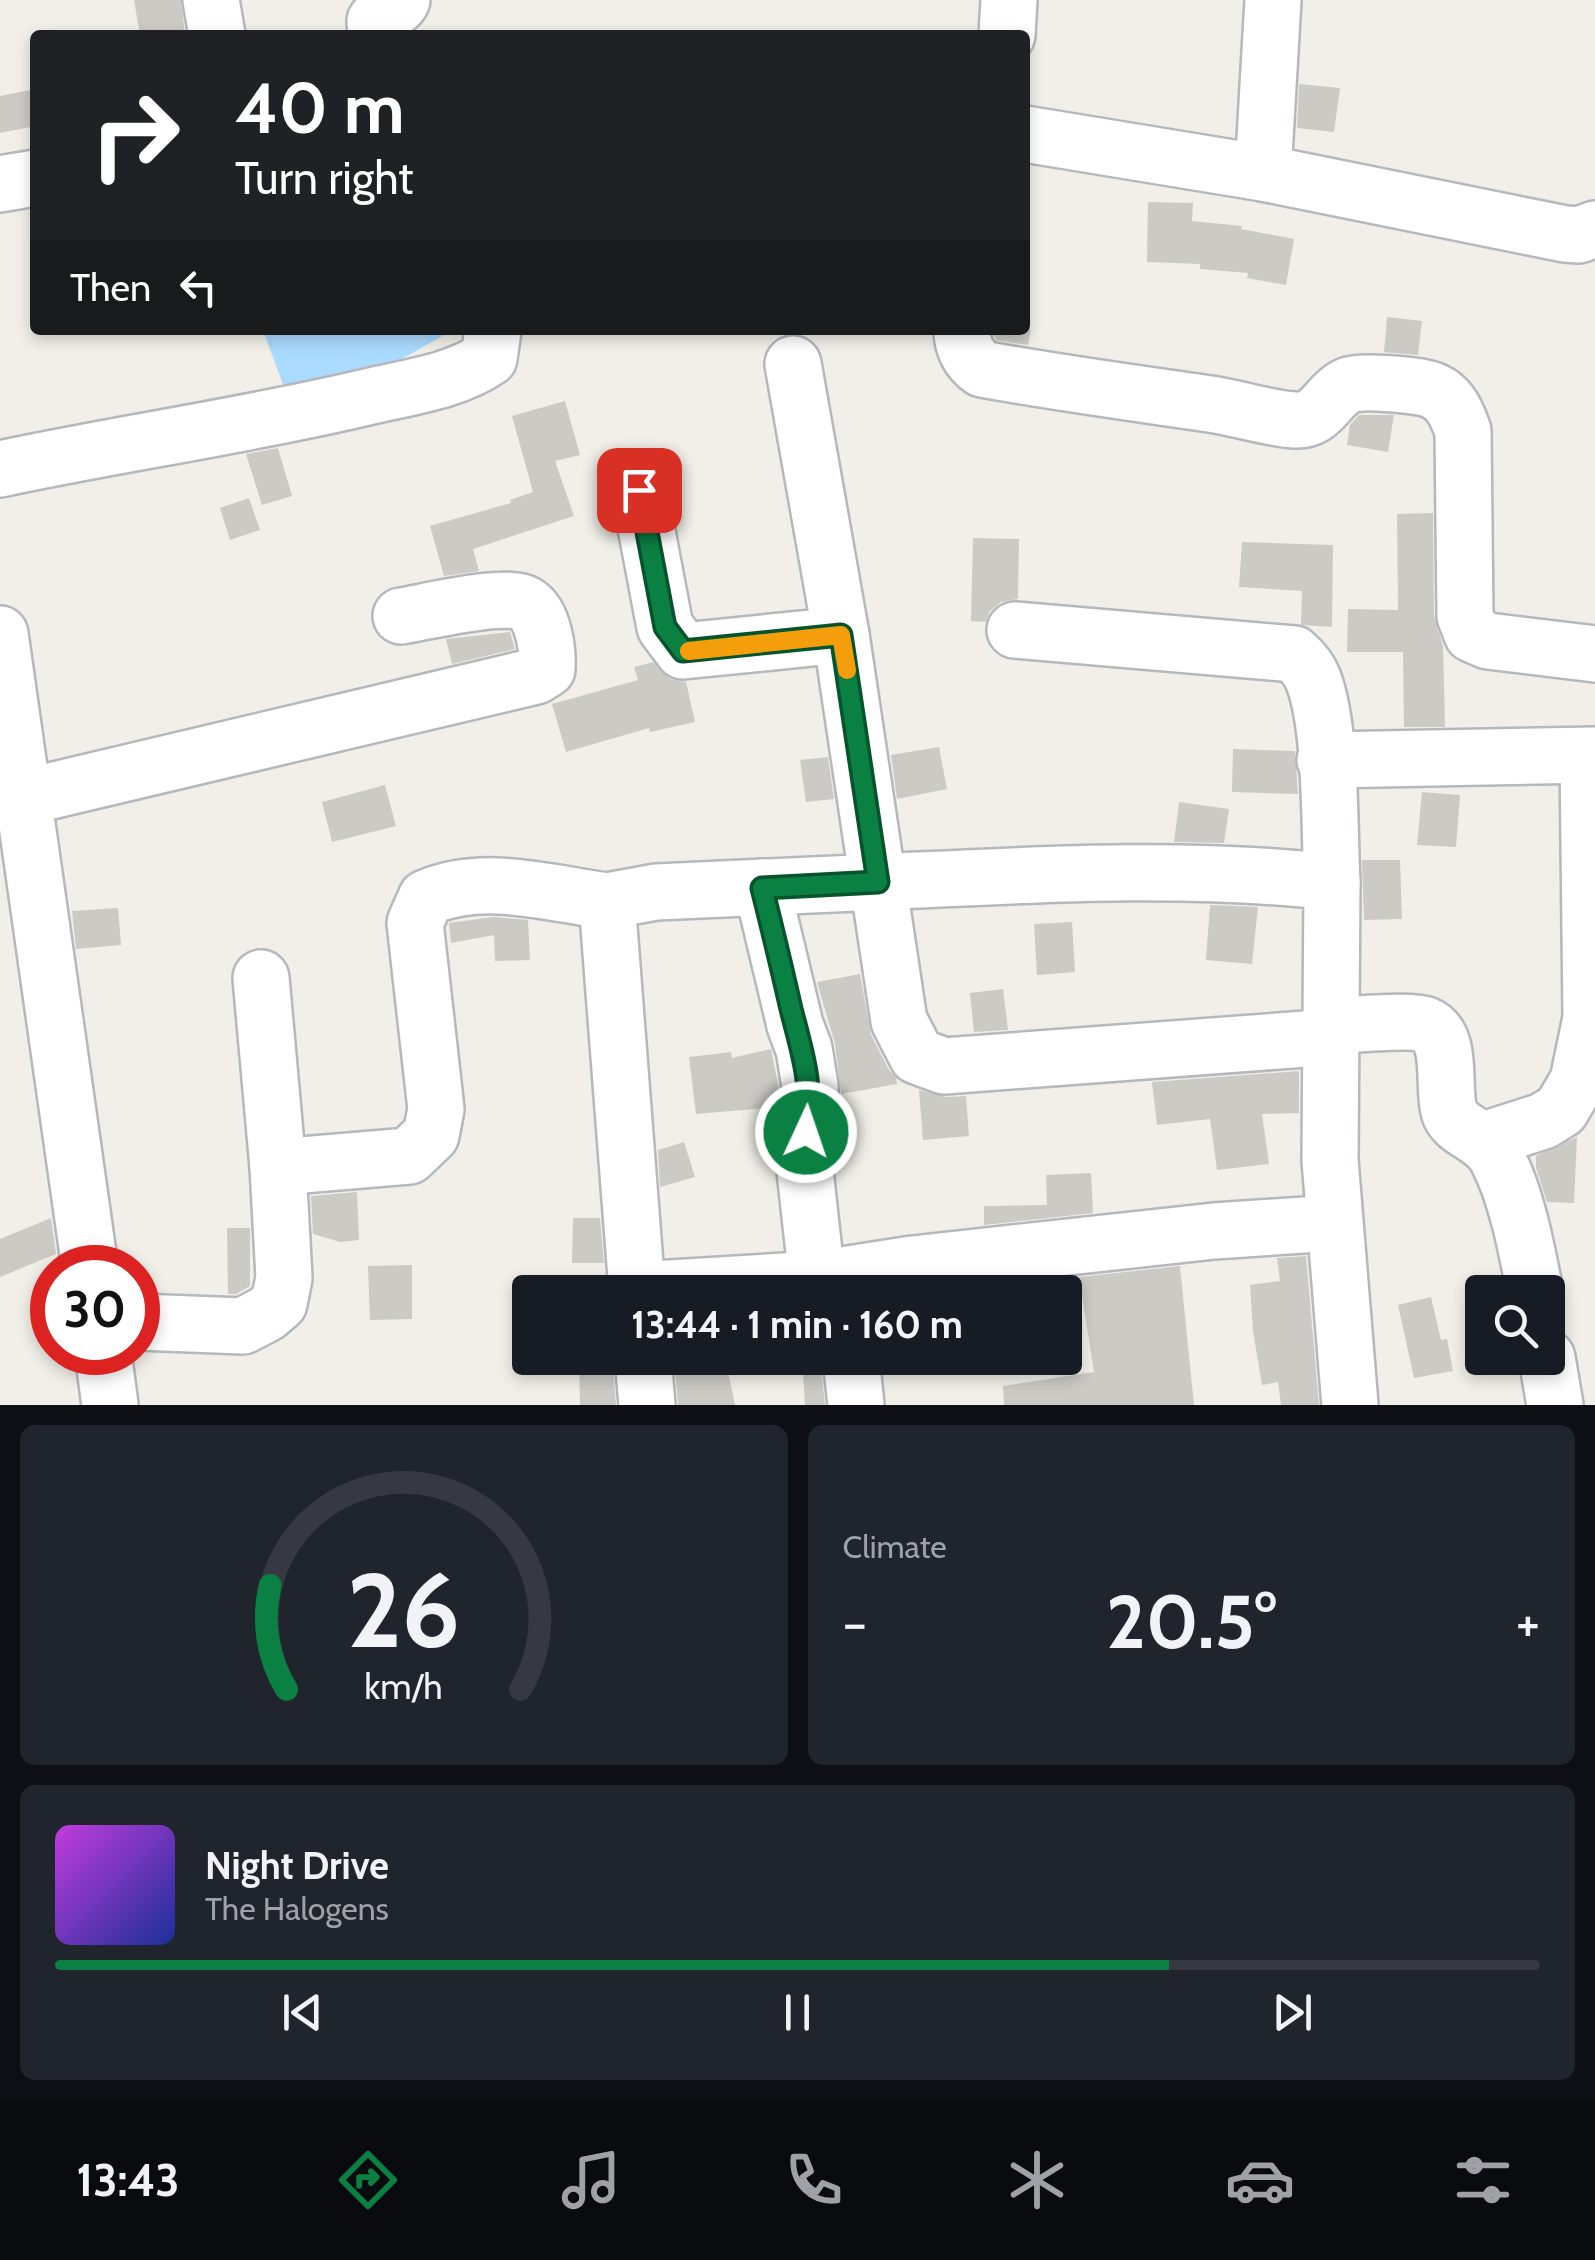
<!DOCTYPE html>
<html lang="en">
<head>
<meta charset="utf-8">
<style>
	body { margin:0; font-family:Cabin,sans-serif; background:#20242c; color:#f1f3f6; height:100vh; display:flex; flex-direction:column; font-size:38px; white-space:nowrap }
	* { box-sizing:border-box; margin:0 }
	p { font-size:32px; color:#9ea1a6 }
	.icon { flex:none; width:55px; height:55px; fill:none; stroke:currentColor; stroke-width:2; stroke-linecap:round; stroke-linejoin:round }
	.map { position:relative; height:1405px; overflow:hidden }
	.panel { display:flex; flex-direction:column; gap:20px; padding:20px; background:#0d0f14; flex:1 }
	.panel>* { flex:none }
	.banner { position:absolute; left:30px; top:30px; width:1000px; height:305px; border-radius:10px; box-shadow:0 5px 15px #0003; background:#202124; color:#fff; overflow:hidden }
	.fabs { position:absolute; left:1465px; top:1275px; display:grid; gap:20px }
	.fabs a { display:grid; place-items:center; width:100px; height:100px; border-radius:10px; background:#171b24; box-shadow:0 5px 15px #0003; font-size:50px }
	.speed { position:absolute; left:30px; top:1245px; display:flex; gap:20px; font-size:50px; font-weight:700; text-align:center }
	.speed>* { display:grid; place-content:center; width:130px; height:130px; border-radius:50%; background:#171b24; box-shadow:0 5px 15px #0003; line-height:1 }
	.speed .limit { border:15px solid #d22; background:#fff; color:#111 }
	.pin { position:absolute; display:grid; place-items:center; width:85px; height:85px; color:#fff; margin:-42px; border-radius:20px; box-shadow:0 5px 15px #0006 }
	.me { position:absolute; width:110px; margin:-55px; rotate:3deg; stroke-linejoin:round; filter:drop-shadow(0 0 8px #0008) }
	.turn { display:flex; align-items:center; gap:35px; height:210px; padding:0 40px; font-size:45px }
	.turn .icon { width:130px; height:130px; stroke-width:2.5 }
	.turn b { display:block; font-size:70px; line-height:85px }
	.then { display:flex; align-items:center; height:95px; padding:0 40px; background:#0003; gap:20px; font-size:38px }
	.big { font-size:75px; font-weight:700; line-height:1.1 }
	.panel .card { flex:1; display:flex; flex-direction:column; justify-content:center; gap:15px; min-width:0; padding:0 35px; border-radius:15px; background:#20242c }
	.panel .dial { align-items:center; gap:0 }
	.dial svg { height:260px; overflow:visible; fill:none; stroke:#363941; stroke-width:7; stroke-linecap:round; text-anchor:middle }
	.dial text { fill:#f1f3f6; stroke:none }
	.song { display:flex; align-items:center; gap:30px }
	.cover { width:120px; height:120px; border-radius:15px; background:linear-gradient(135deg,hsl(290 70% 55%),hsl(230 70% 35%)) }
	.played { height:10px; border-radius:5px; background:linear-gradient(90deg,#0b8043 75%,#363941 75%) }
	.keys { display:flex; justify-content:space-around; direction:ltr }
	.heat { display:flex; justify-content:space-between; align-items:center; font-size:55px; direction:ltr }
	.panel .tiles { flex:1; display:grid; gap:20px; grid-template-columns:1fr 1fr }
	.card:last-child { grid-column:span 2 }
	.trip { position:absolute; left:512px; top:1275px; width:570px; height:100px; border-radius:10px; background:#171b24; box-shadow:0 5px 15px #0003; font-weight:700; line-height:100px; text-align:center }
	.tab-bar { display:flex; height:160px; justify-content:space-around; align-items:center; background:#090b0e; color:#9ea1a6 }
	.tab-bar .icon { width:70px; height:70px }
	.tab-bar .current { color:#0b8043 }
	.tab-bar b { font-size:45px; color:#f1f3f6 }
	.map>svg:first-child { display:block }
</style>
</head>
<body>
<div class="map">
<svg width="1595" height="1405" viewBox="0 0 1595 1405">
	<rect width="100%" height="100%" fill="#f1efe8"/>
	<path fill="#aadaff" d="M 263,330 L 453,330 L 391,365 L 285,390 Z"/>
	<g fill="#cccac5">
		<path d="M 134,0 L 181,0 L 185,35 L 140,35 Z"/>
		<path d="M 1299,84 L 1340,88 L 1334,132 L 1297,128 Z"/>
		<path d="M 35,89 L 35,126 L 0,133 L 0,96 Z"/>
		<path d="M 1148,202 L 1193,203 L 1192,221 L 1242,226 L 1241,229 L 1294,239 L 1286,285 L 1247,278 L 1248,273 L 1200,269 L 1200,264 L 1147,262 Z"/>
		<path d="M 1387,317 L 1422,321 L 1418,355 L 1384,352 Z"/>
		<path d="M 993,330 L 1031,330 L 1028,345 L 996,340 Z"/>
		<path d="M 565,401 L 580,455 L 555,461 L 574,516 L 473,549 L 479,571 L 444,576 L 430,526 L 511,503 L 510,500 L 533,492 L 512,416 Z"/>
		<path d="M 1359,415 L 1394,415 L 1388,452 L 1347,445 L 1350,425 Z"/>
		<path d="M 278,448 L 292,496 L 262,505 L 246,454 Z"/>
		<path d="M 249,498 L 260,530 L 230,540 L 220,508 Z"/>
		<path d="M 1433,513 L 1434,616 L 1443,646 L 1445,727 L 1404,727 L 1403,652 L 1347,652 L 1348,609 L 1398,610 L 1397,514 Z"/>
		<path d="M 973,538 L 1019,539 L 1018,599 L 1001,602 L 990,611 L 986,622 L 971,621 Z"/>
		<path d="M 1242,542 L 1333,545 L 1332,627 L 1301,625 L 1302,591 L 1239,587 Z"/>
		<path d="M 510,632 L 515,649 L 452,664 L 446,639 Z"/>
		<path d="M 653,662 L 670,679 L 686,682 L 695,722 L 650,732 L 649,728 L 566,752 L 552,704 L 638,680 L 634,667 Z"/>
		<path d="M 939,747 L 947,789 L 897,799 L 891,755 Z"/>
		<path d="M 1233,749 L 1295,751 L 1298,794 L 1232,792 Z"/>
		<path d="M 828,757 L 834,799 L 806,802 L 800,760 Z"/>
		<path d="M 385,785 L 396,826 L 332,842 L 322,802 Z"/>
		<path d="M 1422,792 L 1460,795 L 1456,847 L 1417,845 Z"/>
		<path d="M 1179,802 L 1229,809 L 1224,843 L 1174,842 Z"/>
		<path d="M 1362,860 L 1400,860 L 1402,919 L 1364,920 Z"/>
		<path d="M 1210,905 L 1258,907 L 1252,964 L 1206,960 Z"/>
		<path d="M 118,908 L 121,945 L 76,949 L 72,911 Z"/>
		<path d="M 493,917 L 528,920 L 530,960 L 495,961 L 494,935 L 451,943 L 449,923 Z"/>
		<path d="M 1072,922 L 1075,972 L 1037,975 L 1034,924 Z"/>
		<path d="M 860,974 L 871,1035 L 889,1070 L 896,1077 L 897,1084 L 841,1094 L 835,1044 L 817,982 Z"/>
		<path d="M 1003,989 L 1008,1030 L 974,1032 L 970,993 Z"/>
		<path d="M 771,1049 L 779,1089 L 779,1107 L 696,1114 L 689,1057 L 731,1052 L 732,1058 Z"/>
		<path d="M 1299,1071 L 1299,1113 L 1262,1114 L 1269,1164 L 1217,1170 L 1210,1119 L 1157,1125 L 1152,1082 Z"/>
		<path d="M 919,1090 L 946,1097 L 966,1096 L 969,1136 L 923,1140 Z"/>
		<path d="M 1577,1137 L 1574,1203 L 1547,1202 L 1536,1168 L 1536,1156 Z"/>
		<path d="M 684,1142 L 695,1177 L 660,1187 L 658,1150 Z"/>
		<path d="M 1091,1173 L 1093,1213 L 984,1225 L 984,1206 L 1047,1205 L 1046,1175 Z"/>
		<path d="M 357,1192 L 359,1240 L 340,1242 L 313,1234 L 311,1196 Z"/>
		<path d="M 51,1218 L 56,1254 L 0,1277 L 0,1239 Z"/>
		<path d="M 573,1218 L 600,1218 L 604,1263 L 572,1263 Z"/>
		<path d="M 227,1228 L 250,1228 L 250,1286 L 236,1294 L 228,1294 Z"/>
		<path d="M 1306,1256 L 1319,1405 L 1281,1405 L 1278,1382 L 1262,1385 L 1253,1331 L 1250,1285 L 1280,1281 L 1277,1258 Z"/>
		<path d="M 412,1265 L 412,1319 L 370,1320 L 368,1266 Z"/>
		<path d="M 1180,1266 L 1194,1405 L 1004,1405 L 1003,1386 L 1094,1372 L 1079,1277 Z"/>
		<path d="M 1431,1297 L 1441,1340 L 1447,1339 L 1453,1371 L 1414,1378 L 1398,1305 Z"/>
		<path d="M 579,1358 L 612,1358 L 616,1405 L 580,1405 Z"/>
		<path d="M 699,1358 L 726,1362 L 735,1405 L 678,1405 L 675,1369 Z"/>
		<path d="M 802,1358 L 820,1358 L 825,1405 L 805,1405 Z"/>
	</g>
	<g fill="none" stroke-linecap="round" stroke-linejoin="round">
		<g stroke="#b5b8bc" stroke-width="60">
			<g id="minor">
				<path d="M 211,0 L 217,35"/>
				<path d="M 376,35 L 375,21 C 382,10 397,12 402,0"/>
				<path d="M 1007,35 L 1009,0"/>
				<path d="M 1025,134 L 1263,173 L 1565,234 L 1579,235 L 1595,229"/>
				<path d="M 1263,173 L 1273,0"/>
				<path d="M 0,184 L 35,178"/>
				<path d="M 962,330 C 962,346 969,360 982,369 C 1058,383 1134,393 1210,404 C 1238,408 1266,418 1294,420 C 1323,422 1326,395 1349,385 C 1360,380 1412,385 1425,388 C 1448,393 1456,411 1463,431 L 1465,616 L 1472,634 L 1488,641 L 1595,654"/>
				<path d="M 793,364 L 841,635 L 878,882 C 1027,875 1183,865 1332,882 L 1330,1160 L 1350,1405"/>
				<path d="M 0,469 C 122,443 245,426 367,397 C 408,387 454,382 489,358 L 493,330"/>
				<path d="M 639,490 L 665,627 L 683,651 L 841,635"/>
				<path d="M 1015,630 L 1294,654 C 1302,661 1309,669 1313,679 C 1332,727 1329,828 1332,882"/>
				<path d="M 0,634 L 90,1268"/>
				<path d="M 1325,760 L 1595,755"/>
				<path d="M 21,798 L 536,676 L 547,669 C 548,650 544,615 526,604 C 507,592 426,612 401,616"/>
				<path d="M 762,887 L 795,1025 L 804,1049 L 810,1086 L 810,1110 L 803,1153 L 817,1279"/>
				<path d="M 1333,1025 C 1352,1025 1412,1019 1426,1025 C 1454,1037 1442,1086 1449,1111 C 1455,1132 1485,1134 1497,1158 C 1517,1196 1527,1251 1535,1292"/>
				<path d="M 1333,1037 L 944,1066 L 917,1056 L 899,1021 L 878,882 L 656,892 L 607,901 L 637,1290 L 817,1279 L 913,1264 L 1214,1231 L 1334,1223"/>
				<path d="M 1484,1140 L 1543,1121 L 1561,1110 L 1578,1081 L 1591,1018 L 1588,756"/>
				<path d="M 278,1167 L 409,1156 L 431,1135 L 436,1109 L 415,923 L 426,898 C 483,873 548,893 607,901"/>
				<path d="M 138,1322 L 243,1326 L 266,1314 L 279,1303 L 284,1278 L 278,1167 L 261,978"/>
				<path d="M 103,1352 L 110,1405"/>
				<path d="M 643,1358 L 647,1405"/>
				<path d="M 851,1358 L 856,1405"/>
				<path d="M 1547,1358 L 1555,1405"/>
			</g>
		</g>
		<use href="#minor" stroke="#fff" stroke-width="55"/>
	</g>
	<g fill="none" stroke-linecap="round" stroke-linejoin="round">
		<g stroke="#07532c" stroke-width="25">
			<path id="route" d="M 639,490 L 665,627 L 683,651 L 841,635 L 878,882 L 762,888 C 772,928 782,969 791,1009 C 802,1052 814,1087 806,1132"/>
		</g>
		<use href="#route" stroke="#0b8043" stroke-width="18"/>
		<path stroke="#f59e0b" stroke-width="18" d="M 689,651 L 841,635 L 847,670"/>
	</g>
</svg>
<div class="fabs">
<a><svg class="icon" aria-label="search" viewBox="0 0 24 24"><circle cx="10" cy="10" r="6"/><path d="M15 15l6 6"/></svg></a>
</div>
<div class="speed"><div class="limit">30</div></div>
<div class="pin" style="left:639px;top:490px;background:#d93025"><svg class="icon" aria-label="arrive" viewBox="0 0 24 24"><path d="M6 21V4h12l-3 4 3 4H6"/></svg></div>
<svg class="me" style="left:806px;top:1132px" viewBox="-20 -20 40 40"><circle r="17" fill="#0b8043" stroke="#fff" stroke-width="3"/><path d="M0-11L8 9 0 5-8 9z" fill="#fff"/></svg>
<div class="trip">13:44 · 1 min · 160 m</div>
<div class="banner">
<div class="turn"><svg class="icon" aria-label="right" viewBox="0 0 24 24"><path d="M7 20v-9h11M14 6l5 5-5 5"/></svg><div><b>40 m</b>Turn right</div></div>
<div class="then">Then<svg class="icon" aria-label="left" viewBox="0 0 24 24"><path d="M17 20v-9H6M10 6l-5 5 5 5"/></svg></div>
</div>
</div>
<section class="panel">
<div class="tiles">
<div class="card dial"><svg viewBox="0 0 100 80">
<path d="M14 69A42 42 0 1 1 86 69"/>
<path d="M14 69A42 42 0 0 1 9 37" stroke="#0b8043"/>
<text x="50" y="56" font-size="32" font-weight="700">26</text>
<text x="50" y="72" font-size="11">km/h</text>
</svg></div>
<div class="card"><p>Climate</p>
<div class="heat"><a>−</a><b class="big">20.5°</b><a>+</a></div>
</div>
<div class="card">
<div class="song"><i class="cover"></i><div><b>Night Drive</b><p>The Halogens</p></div></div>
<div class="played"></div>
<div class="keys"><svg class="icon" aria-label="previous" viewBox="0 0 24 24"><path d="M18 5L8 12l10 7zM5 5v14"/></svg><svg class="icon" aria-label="pause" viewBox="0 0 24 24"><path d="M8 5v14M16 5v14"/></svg><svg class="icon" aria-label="next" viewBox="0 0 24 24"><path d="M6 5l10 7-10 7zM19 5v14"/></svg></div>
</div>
</div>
</section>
<nav class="tab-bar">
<b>13:43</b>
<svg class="icon current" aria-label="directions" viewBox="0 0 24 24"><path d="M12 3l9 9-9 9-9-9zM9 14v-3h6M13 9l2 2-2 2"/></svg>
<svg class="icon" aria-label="music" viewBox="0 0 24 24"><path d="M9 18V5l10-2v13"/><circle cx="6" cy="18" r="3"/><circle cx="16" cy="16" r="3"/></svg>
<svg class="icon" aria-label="phone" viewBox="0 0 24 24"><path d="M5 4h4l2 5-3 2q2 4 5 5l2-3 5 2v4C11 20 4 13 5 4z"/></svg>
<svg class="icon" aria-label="climate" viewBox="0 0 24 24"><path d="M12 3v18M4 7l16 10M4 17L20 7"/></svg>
<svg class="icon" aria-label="car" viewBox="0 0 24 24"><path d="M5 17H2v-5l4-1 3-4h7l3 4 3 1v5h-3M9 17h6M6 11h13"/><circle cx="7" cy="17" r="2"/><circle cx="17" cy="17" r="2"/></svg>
<svg class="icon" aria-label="filters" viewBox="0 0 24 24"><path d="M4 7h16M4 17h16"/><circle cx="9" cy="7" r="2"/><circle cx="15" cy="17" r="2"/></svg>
</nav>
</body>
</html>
